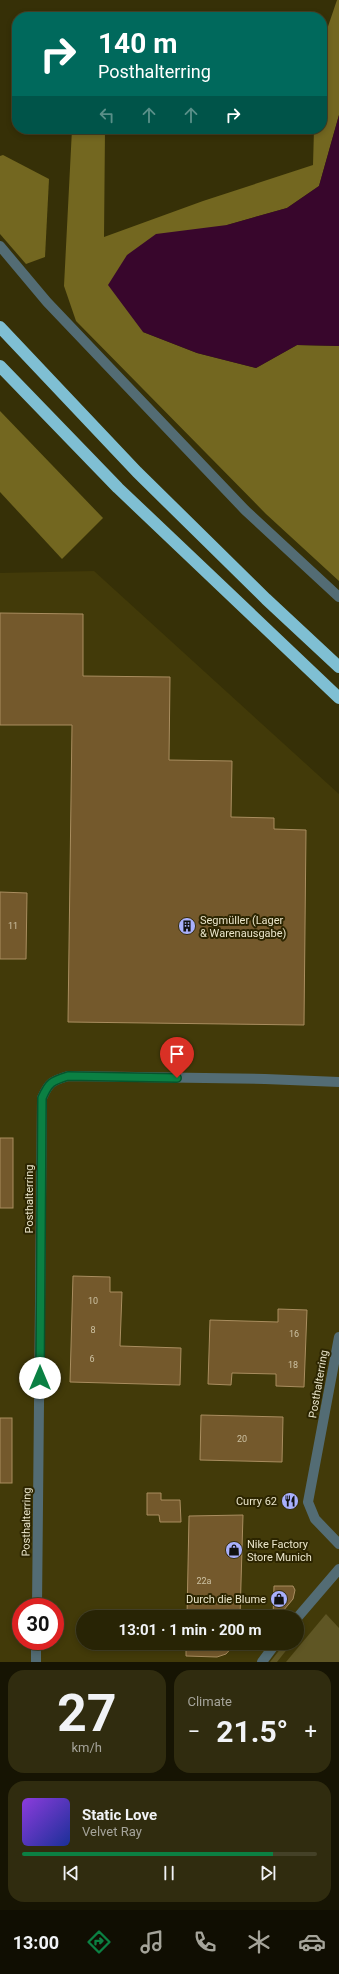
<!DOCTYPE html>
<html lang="en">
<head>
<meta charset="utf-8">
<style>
	body { margin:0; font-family:Roboto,sans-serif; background:#302c0f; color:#f1f3f6; height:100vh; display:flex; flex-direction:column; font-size:15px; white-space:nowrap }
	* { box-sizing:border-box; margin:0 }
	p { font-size:13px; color:#a5a49a }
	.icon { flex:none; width:22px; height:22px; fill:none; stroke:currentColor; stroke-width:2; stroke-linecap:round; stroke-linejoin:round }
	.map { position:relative; height:1662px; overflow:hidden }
	.drawer { display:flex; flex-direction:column; gap:8px; padding:8px; background:#161403; flex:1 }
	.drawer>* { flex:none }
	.top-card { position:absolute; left:12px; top:12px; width:315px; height:122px; border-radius:16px; box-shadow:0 2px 6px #0003,0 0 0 1px #444127; background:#00695c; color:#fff; overflow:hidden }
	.speed { position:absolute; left:12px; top:1598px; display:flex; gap:8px; font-size:20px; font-weight:700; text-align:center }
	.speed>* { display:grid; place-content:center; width:52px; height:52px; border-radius:50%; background:#282405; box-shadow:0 2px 6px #0003,0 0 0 1px #444127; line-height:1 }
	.speed .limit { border:6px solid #d22; background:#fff; color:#111 }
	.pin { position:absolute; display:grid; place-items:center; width:34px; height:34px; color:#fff; margin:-41px -17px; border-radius:50% 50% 50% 0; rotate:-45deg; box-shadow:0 0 4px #0007 }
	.pin .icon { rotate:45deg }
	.me { position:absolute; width:44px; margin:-22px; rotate:0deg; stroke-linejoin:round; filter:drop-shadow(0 0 3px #0008) }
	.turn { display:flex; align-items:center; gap:14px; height:84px; padding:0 20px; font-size:18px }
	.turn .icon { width:52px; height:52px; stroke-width:2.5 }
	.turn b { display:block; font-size:28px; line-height:34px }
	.lanes { display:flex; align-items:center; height:38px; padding:0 20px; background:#0003; justify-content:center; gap:20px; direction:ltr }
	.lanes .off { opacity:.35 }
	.big { font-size:30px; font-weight:700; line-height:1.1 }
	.drawer .card { flex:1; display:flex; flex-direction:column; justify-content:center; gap:6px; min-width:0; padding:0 14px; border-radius:16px; background:#302c0f }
	.drawer .dial { align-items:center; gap:0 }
	.dial b { font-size:52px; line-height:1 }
	.song { display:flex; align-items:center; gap:12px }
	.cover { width:48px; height:48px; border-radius:6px; background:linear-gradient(135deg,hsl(270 70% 55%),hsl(230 70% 35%)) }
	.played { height:4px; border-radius:2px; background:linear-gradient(90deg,#0b8043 85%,#444127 85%) }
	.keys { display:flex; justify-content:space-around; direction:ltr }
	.heat { display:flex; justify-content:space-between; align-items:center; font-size:22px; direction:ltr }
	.drawer .tiles { flex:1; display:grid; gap:8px; grid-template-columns:1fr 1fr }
	.card:last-child { grid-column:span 2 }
	.trip { position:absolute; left:76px; top:1610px; width:228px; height:40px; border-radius:20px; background:#282405; box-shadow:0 2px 6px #0003,0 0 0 1px #444127; font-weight:700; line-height:40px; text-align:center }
	.dock { display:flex; height:64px; justify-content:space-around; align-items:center; background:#100e02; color:#a5a49a }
	.dock .icon { width:28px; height:28px }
	.dock .on { color:#0b8043 }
	.dock b { font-size:18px; color:#f1f3f6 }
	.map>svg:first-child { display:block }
</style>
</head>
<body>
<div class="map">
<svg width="339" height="1662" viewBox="0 0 339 1662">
	<rect width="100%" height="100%" fill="#363007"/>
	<path fill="#423a09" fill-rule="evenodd" d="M 94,571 L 339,794 L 339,1662 L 0,1662 L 0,573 ZM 21,1607 L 55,1607 L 55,1641 L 21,1641 ZM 83,1617 L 297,1617 L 297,1643 L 83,1643 Z"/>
	<g fill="#5f5624">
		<path d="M 326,1614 L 339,1628 L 339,1662 L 286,1662 Z"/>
		<path d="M 285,1643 L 292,1643 L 277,1662 L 270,1662 Z"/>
	</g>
	<g fill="#736720">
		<path d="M 337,0 L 339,0 L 339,115 L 319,186 L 287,208 L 227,225 L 143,332 L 197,353 L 256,368 L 297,345 L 339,346 L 339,581 L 266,514 L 76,321 L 64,286 L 72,129 L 105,130 L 104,237 L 203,201 L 313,165 L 314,129 L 322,129 L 322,44 Z"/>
		<path d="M 3,155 L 49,179 L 45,257 L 26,264 L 0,234 L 0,156 Z"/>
		<path d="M 0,411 L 103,518 L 62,559 L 0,492 Z"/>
	</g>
	<path fill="#38062c" d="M 339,115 L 339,346 L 297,345 L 256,368 L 197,353 L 143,332 L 108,285 L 127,255 L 156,234 L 227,225 L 287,208 L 319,186 Z"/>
	<g fill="#74592c" stroke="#a98d5f">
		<path d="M 0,613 L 83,614 L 83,676 L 170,677 L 169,760 L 232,761 L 231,817 L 274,818 L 274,829 L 306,830 L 304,1025 L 68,1022 L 72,725 L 0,725 Z"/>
		<path d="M 0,892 L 27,893 L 26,959 L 0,959 Z"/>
		<rect x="0" y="1138" width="13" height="70"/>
		<path d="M 73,1276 L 110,1277 L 110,1292 L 122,1292 L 120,1346 L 181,1348 L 180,1385 L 70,1382 Z"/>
		<path d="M 278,1309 L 307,1310 L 304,1387 L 276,1386 L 276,1374 L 232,1373 L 231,1385 L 208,1384 L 210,1320 L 278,1322 Z"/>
		<path d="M 201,1415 L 283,1417 L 282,1462 L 200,1460 Z"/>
		<rect x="0" y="1418" width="12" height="65"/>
		<path d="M 147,1493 L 161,1493 L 161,1500 L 180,1500 L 181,1522 L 160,1522 L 159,1515 L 147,1515 Z"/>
		<path d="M 243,1515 L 240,1617 L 187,1617 L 189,1516 Z"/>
		<path d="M 274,1586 L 293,1586 L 295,1590 L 293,1599 L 278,1617 L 273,1617 Z"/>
		<path d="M 186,1643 L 236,1643 L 226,1654 L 217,1657 L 186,1656 Z"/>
	</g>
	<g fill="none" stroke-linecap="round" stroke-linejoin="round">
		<g stroke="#536c74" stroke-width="10">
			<path d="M 0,246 L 47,302 L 245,510 L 339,597"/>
			<path d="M 339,1337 L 308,1502 L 315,1519 L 339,1544"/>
			<path d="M 37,1607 L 42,1098 C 49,1082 52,1081 68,1076 L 265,1079 L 339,1082"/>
			<path d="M 297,1618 L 339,1569"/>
			<path d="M 36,1662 L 36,1641"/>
			<path d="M 262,1662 L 276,1643"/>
		</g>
		<g stroke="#7fbfd3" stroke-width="12">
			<path d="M 0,327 L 137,472 L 266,599 L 339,667"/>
			<path d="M 0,366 L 118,488 L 339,698"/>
		</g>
	</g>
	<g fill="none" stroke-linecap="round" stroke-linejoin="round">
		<g stroke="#07532c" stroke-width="10">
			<path id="route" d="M 40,1378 L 42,1098 C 49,1082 52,1081 68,1076 L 177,1078"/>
		</g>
		<use href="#route" stroke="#0b8043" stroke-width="7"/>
	</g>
	<defs>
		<g id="building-disc" transform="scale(0.9)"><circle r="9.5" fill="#a9b0fc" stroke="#2c2500"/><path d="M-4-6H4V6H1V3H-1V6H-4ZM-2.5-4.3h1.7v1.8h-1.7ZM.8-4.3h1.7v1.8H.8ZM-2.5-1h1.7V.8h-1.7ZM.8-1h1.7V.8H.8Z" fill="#111"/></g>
		<g id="restaurant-disc" transform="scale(0.9)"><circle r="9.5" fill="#a9b0fc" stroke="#2c2500"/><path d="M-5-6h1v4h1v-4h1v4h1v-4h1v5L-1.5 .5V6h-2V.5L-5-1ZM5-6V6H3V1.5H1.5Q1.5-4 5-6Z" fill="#111"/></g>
		<g id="shop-disc" transform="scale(0.9)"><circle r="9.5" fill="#a9b0fc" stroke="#2c2500"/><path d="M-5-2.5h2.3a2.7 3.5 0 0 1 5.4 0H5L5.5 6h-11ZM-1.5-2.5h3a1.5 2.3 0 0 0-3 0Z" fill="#111"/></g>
	</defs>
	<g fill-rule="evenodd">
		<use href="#building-disc" x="187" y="926"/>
		<use href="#restaurant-disc" x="290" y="1501"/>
		<use href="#shop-disc" x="234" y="1550"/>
		<use href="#shop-disc" x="279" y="1599"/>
	</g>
	<g text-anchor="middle" stroke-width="4" stroke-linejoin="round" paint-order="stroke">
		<g font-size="9" fill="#ccc1a2">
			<text x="13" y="929">11</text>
			<text x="93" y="1304">10</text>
			<text x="93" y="1333">8</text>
			<text x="294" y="1337">16</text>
			<text x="92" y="1362">6</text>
			<text x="293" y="1368">18</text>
			<text x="242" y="1442">20</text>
			<text x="204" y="1584">22a</text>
		</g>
		<g font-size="11" fill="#e9e4c9" stroke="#2c2500" text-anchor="start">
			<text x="200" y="924">Segmüller (Lager<tspan x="200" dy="13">&amp; Warenausgabe)</tspan></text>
			<text x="277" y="1505" text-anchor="end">Curry 62</text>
			<text x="247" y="1548">Nike Factory<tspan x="247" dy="13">Store Munich</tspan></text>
			<text x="266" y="1603" text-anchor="end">Durch die Blume</text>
		</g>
		<g font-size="11" fill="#e9e4c9" stroke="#2c2500">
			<text transform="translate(29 1199) rotate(-90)" y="4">Posthalterring</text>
			<text transform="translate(318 1384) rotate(-80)" y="4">Posthalterring</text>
			<text transform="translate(26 1522) rotate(-89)" y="4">Posthalterring</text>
		</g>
	</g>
</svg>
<div class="speed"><div class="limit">30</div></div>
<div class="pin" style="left:177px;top:1078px;background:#d93025"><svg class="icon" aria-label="arrive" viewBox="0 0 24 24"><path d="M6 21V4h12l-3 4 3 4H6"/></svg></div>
<svg class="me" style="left:40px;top:1378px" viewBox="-20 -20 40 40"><circle r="19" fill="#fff"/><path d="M0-13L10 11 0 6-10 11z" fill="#0b8043"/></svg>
<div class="trip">13:01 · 1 min · 200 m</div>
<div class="top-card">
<div class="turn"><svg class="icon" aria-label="right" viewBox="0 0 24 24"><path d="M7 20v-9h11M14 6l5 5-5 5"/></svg><div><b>140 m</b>Posthalterring</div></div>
<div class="lanes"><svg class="icon off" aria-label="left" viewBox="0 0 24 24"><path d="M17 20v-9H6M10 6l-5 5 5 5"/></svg><svg class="icon off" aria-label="ahead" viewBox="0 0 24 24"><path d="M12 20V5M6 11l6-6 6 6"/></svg><svg class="icon off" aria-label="ahead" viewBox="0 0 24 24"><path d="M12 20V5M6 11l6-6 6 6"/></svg><svg class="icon" aria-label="right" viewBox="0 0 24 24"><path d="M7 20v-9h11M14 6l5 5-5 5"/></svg></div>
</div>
</div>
<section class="drawer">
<div class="tiles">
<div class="card dial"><b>27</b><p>km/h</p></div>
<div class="card"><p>Climate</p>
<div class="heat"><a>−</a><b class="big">21.5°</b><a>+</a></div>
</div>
<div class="card">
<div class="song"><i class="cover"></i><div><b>Static Love</b><p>Velvet Ray</p></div></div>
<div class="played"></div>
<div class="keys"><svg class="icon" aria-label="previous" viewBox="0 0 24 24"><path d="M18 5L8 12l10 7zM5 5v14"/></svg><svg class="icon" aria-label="pause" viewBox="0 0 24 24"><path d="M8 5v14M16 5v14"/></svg><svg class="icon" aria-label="next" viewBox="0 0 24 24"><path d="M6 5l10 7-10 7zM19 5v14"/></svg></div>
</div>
</div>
</section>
<nav class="dock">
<b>13:00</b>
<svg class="icon on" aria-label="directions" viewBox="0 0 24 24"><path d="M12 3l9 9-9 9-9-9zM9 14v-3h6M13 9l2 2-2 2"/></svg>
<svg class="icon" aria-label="music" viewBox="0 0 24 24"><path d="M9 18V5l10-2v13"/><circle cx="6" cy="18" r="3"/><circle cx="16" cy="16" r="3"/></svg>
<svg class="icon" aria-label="phone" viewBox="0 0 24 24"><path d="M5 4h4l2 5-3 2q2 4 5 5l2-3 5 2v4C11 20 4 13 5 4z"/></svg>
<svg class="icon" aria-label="climate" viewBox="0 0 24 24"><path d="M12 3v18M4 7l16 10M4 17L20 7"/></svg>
<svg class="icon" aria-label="car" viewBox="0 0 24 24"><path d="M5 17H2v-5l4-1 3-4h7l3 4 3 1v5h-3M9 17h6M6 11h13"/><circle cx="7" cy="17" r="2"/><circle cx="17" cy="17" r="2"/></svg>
</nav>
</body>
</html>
